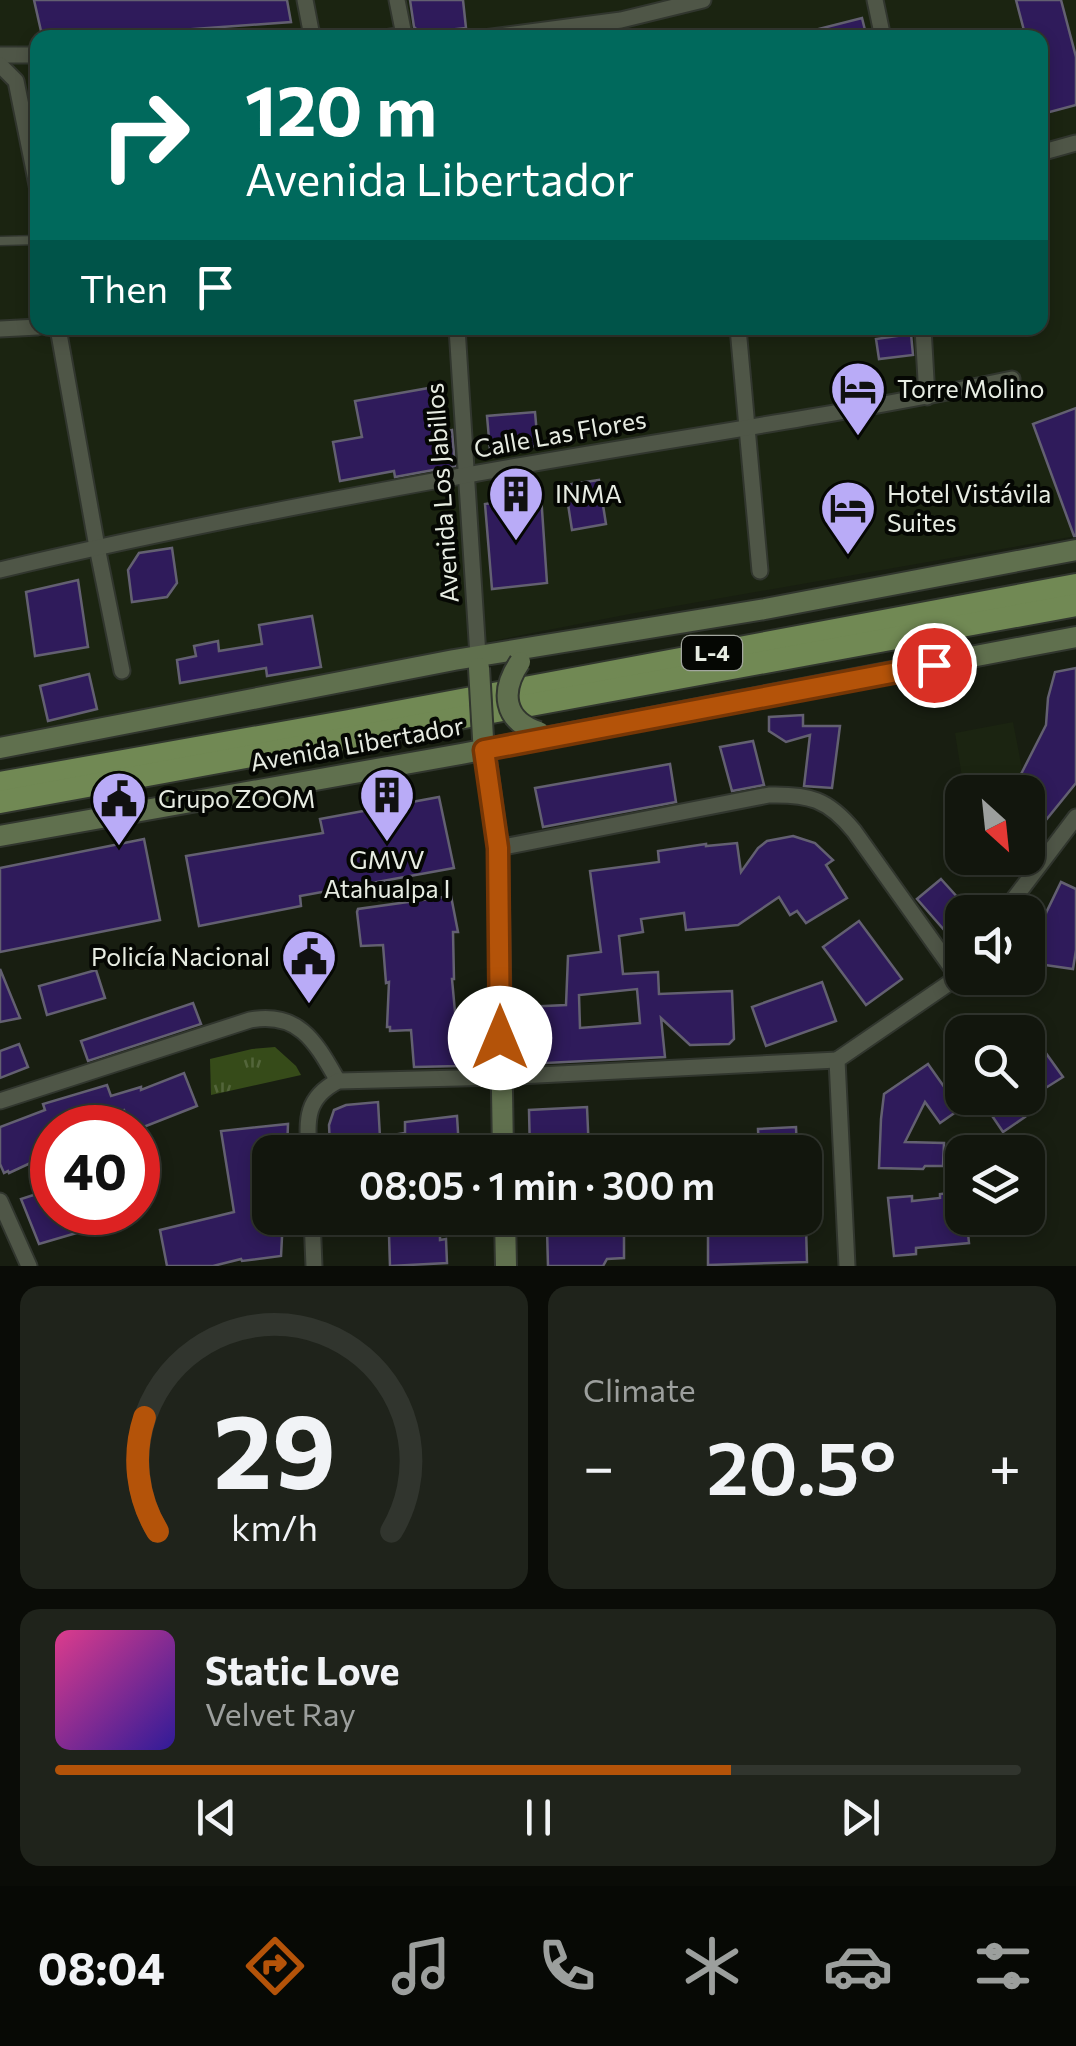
<!DOCTYPE html>
<html lang="en">
<head>
<meta charset="utf-8">
<style>
	body { margin:0; font-family:Commissioner,sans-serif; background:#1f231b; color:#f1f3f6; height:100vh; display:flex; flex-direction:column; font-size:38px; white-space:nowrap }
	* { box-sizing:border-box; margin:0 }
	p { font-size:32px; color:#9c9f9d }
	.icon { flex:none; width:55px; height:55px; fill:none; stroke:currentColor; stroke-width:2; stroke-linecap:round; stroke-linejoin:round }
	.map { position:relative; height:1266px; overflow:hidden }
	.panel { display:flex; flex-direction:column; gap:20px; padding:20px; background:#0a0c07; flex:1 }
	.panel>* { flex:none }
	.banner { position:absolute; left:30px; top:30px; width:1018px; height:305px; border-radius:20px; box-shadow:0 5px 15px #0003,0 0 0 2px #31352e; background:#00695c; color:#fff; overflow:hidden }
	.needle { width:65px; rotate:153deg }
	.fabs { position:absolute; left:945px; top:775px; display:grid; gap:20px }
	.fabs a { display:grid; place-items:center; width:100px; height:100px; border-radius:20px; background:#12160d; box-shadow:0 5px 15px #0003,0 0 0 2px #31352e; font-size:50px }
	.speed { position:absolute; left:30px; top:1105px; display:flex; gap:20px; font-size:50px; font-weight:700; text-align:center }
	.speed>* { display:grid; place-content:center; width:130px; height:130px; border-radius:50%; background:#12160d; box-shadow:0 5px 15px #0003,0 0 0 2px #31352e; line-height:1 }
	.speed .limit { border:15px solid #d22; background:#fff; color:#111 }
	.pin { position:absolute; display:grid; place-items:center; width:85px; height:85px; color:#fff; margin:-42px; border:5px solid #fff; border-radius:50%; box-shadow:0 2px 10px #0007 }
	.me { position:absolute; width:110px; margin:-55px; rotate:0deg; stroke-linejoin:round; filter:drop-shadow(0 0 8px #0008) }
	.turn { display:flex; align-items:center; gap:35px; height:210px; padding:0 50px; font-size:45px }
	.turn .icon { width:130px; height:130px; stroke-width:2.5 }
	.turn b { display:block; font-size:70px; line-height:85px }
	.then { display:flex; align-items:center; height:95px; padding:0 50px; background:#0003; gap:20px; font-size:38px }
	.big { font-size:75px; font-weight:600; line-height:1.1 }
	.panel .tile { flex:1; display:flex; flex-direction:column; justify-content:center; gap:15px; min-width:0; padding:0 35px; border-radius:20px; background:#1f231b }
	.panel .dial { align-items:center; gap:0 }
	.dial svg { height:260px; overflow:visible; fill:none; stroke:#31352e; stroke-width:7; stroke-linecap:round; text-anchor:middle }
	.dial text { fill:#f1f3f6; stroke:none }
	.song { display:flex; align-items:center; gap:30px }
	.cover { width:120px; height:120px; border-radius:15px; background:linear-gradient(135deg,hsl(330 70% 55%),hsl(250 70% 35%)) }
	.played { height:10px; border-radius:5px; background:linear-gradient(90deg,#b45309 70%,#31352e 70%) }
	.keys { display:flex; justify-content:space-around; direction:ltr }
	.heat { display:flex; justify-content:space-between; align-items:center; font-size:55px; direction:ltr }
	.panel .tiles { flex:1; display:grid; gap:20px; grid-template-columns:1fr 1fr }
	.tile:last-child { grid-column:span 2 }
	.trip { position:absolute; left:252px; top:1135px; width:570px; height:100px; border-radius:20px; background:#12160d; box-shadow:0 5px 15px #0003,0 0 0 2px #31352e; font-weight:600; line-height:100px; text-align:center }
	.dock { display:flex; height:160px; justify-content:space-around; align-items:center; background:#070905; color:#9c9f9d }
	.dock .icon { width:70px; height:70px }
	.dock .on { color:#b45309 }
	.dock b { font-size:45px; color:#f1f3f6 }
	.map>svg:first-child { display:block }
</style>
</head>
<body>
<div class="map">
<svg width="1076" height="1266" viewBox="0 0 1076 1266">
	<defs>
		<pattern id="grass-tufts" width="24" height="20" patternUnits="userSpaceOnUse" patternTransform="scale(2.5)"><rect width="24" height="20" fill="#364b19"/><path d="M3 7l-1-3M5 7V3M7 7l1-3M15 17l-1-3M17 17v-4M19 17l1-3" fill="none" stroke="#53653a"/></pattern>
	</defs>
	<rect width="100%" height="100%" fill="#181e11"/>
	<g fill="#1b2411" fill-rule="evenodd">
		<path d="M 0,0 L 1076,0 L 1076,536 L 630,614 L 0,737 ZM 38,38 L 1040,38 L 1040,328 L 38,328 Z"/>
		<path d="M 1013,722 L 1024,779 L 964,790 L 955,733 Z"/>
	</g>
	<path fill="url(#grass-tufts)" d="M 275,1047 L 296,1066 L 301,1075 L 211,1095 L 210,1059 L 252,1049 Z"/>
	<g fill="#2f1b5b" stroke="#636071" stroke-width="2.5" fill-rule="evenodd">
		<path d="M 34,0 L 287,0 L 291,22 L 180,30 L 41,31 Z"/>
		<path d="M 410,0 L 463,0 L 466,28 L 420,33 L 414,27 Z"/>
		<path d="M 1016,0 L 1061,0 L 1076,57 L 1076,105 L 1046,113 L 1040,89 L 1040,38 L 1026,38 Z"/>
		<path d="M 862,18 L 867,38 L 803,38 L 803,33 Z"/>
		<path d="M 911,334 L 913,355 L 879,359 L 876,339 Z"/>
		<path d="M 440,386 L 448,431 L 452,430 L 455,466 L 395,477 L 394,471 L 340,481 L 333,442 L 362,437 L 355,401 Z"/>
		<path d="M 1076,408 L 1076,536 L 1074,536 L 1033,424 Z"/>
		<path d="M 535,412 L 538,446 L 490,450 L 487,416 Z"/>
		<path d="M 599,480 L 606,524 L 572,530 L 565,485 Z"/>
		<path d="M 541,495 L 547,583 L 492,589 L 485,504 Z"/>
		<path d="M 172,548 L 177,583 L 167,597 L 132,602 L 128,570 L 139,553 Z"/>
		<path d="M 78,580 L 88,647 L 35,656 L 26,592 Z"/>
		<path d="M 312,616 L 321,667 L 267,676 L 266,668 L 180,683 L 177,660 L 196,656 L 194,646 L 218,641 L 219,651 L 262,644 L 259,625 Z"/>
		<path d="M 1076,668 L 1076,783 L 1046,820 L 1028,798 L 1028,792 L 1023,792 L 1016,784 L 1046,725 L 1048,698 L 1055,672 Z"/>
		<path d="M 89,674 L 97,709 L 48,721 L 40,686 Z"/>
		<path d="M 803,715 L 803,726 L 840,726 L 832,788 L 804,786 L 810,735 L 786,742 L 769,731 L 769,717 Z"/>
		<path d="M 753,741 L 764,785 L 732,791 L 720,747 Z"/>
		<path d="M 670,764 L 676,802 L 543,827 L 535,788 Z"/>
		<path d="M 439,797 L 454,868 L 300,896 L 301,906 L 199,926 L 186,856 L 323,833 L 320,819 Z"/>
		<path d="M 793,836 L 815,843 L 833,860 L 826,865 L 847,898 L 806,923 L 797,911 L 790,915 L 779,897 L 738,925 L 686,930 L 684,913 L 641,919 L 643,932 L 619,936 L 623,974 L 658,972 L 659,994 L 732,991 L 734,1039 L 729,1044 L 690,1045 L 661,1018 L 665,1057 L 526,1064 L 524,1007 L 566,1005 L 568,956 L 601,952 L 590,871 L 659,862 L 658,851 L 706,844 L 706,846 L 737,843 L 741,872 L 758,848 L 767,841 ZM 637,989 L 640,1023 L 580,1028 L 579,995 Z"/>
		<path d="M 144,839 L 160,920 L 0,952 L 0,868 Z"/>
		<path d="M 941,879 L 969,910 L 962,912 L 962,915 L 945,931 L 917,899 Z"/>
		<path d="M 1061,882 L 1076,889 L 1076,950 L 1073,969 L 1038,964 L 1046,913 Z"/>
		<path d="M 451,896 L 458,932 L 453,932 L 454,979 L 452,979 L 460,1066 L 414,1067 L 411,1030 L 390,1031 L 390,1027 L 387,1027 L 389,982 L 386,983 L 383,945 L 361,946 L 357,912 L 358,909 Z"/>
		<path d="M 859,921 L 902,979 L 866,1005 L 823,947 Z"/>
		<path d="M 0,969 L 20,1018 L 0,1022 Z"/>
		<path d="M 96,970 L 105,998 L 47,1015 L 39,986 Z"/>
		<path d="M 822,982 L 836,1021 L 766,1046 L 752,1007 Z"/>
		<path d="M 193,1003 L 201,1024 L 88,1061 L 81,1041 Z"/>
		<path d="M 1028,1028 L 1063,1077 L 1017,1106 L 1025,1117 L 1003,1132 L 980,1098 L 1028,1098 Z"/>
		<path d="M 19,1044 L 28,1067 L 0,1078 L 0,1051 Z"/>
		<path d="M 928,1064 L 952,1098 L 976,1098 L 940,1123 L 925,1102 L 905,1142 L 944,1143 L 943,1166 L 925,1166 L 923,1169 L 879,1168 L 881,1119 L 884,1094 Z"/>
		<path d="M 184,1073 L 197,1106 L 141,1128 L 129,1128 L 124,1110 L 67,1128 L 52,1128 L 52,1132 L 45,1134 L 52,1153 L 9,1173 L 8,1171 L 4,1173 L 0,1164 L 0,1127 L 45,1110 L 43,1104 L 107,1085 L 111,1096 L 141,1087 L 141,1090 Z"/>
		<path d="M 378,1102 L 380,1137 L 405,1133 L 405,1122 L 457,1116 L 459,1148 L 408,1152 L 357,1152 L 355,1142 L 330,1146 L 329,1125 L 334,1110 L 346,1105 Z"/>
		<path d="M 587,1107 L 589,1152 L 530,1152 L 529,1110 Z"/>
		<path d="M 288,1124 L 287,1152 L 270,1152 L 270,1218 L 283,1218 L 281,1256 L 242,1261 L 241,1259 L 213,1266 L 167,1266 L 160,1230 L 234,1212 L 221,1131 Z"/>
		<path d="M 796,1127 L 797,1152 L 759,1152 L 758,1129 Z"/>
		<path d="M 52,1189 L 52,1212 L 87,1212 L 90,1229 L 39,1244 L 21,1199 Z"/>
		<path d="M 958,1192 L 960,1207 L 962,1207 L 962,1224 L 967,1223 L 969,1243 L 916,1248 L 916,1254 L 894,1256 L 888,1198 L 912,1196 L 912,1201 L 940,1198 L 940,1194 Z"/>
		<path d="M 624,1226 L 624,1258 L 607,1259 L 603,1266 L 548,1266 L 547,1229 Z"/>
		<path d="M 806,1227 L 807,1262 L 708,1265 L 708,1230 Z"/>
		<path d="M 440,1234 L 440,1240 L 446,1239 L 447,1263 L 390,1266 L 389,1235 Z"/>
	</g>
	<g fill="none" stroke-linecap="round" stroke-linejoin="round">
		<g stroke="#31362e" stroke-width="11">
			<path id="lane" d="M 0,241 L 38,240"/>
		</g>
		<g stroke="#31362e" stroke-width="19">
			<g id="street">
				<path d="M 305,0 L 311,31 L 316,38"/>
				<path d="M 397,0 L 404,35"/>
				<path d="M 875,0 L 883,38"/>
				<path d="M 385,38 L 404,35 L 410,38"/>
				<path d="M 484,38 L 621,20 L 703,0"/>
				<path d="M 0,55 L 38,55"/>
				<path d="M 0,65 L 16,81 L 38,190"/>
				<path d="M 1040,153 L 1076,143"/>
				<path d="M 58,328 L 97,547 L 122,671"/>
				<path d="M 457,328 L 478,656"/>
				<path d="M 738,328 L 760,571"/>
				<path d="M 923,328 L 927,397"/>
				<path d="M 0,329 L 38,327"/>
				<path d="M 0,570 C 154,533 311,503 467,475 C 649,442 831,417 1012,379"/>
				<path d="M 498,848 L 769,795 C 809,794 828,799 854,831 L 958,977"/>
				<path d="M 1004,912 L 1076,817"/>
				<path d="M 0,1101 L 250,1020 C 300,1011 316,1043 338,1081"/>
				<path d="M 309,1152 C 307,1120 305,1098 338,1081 L 500,1077 L 837,1060"/>
				<path d="M 0,1201 L 29,1266"/>
				<path d="M 312,1218 L 314,1266"/>
				<path d="M 847,1266 L 837,1060 L 958,977 L 962,971"/>
			</g>
		</g>
		<g stroke="#31362e" stroke-width="24">
			<g id="secondary">
				<path d="M 483,738 L 498,848 L 503,1152"/>
				<path d="M 0,748 L 454,660 L 765,609 L 1076,550"/>
				<path d="M 0,836 L 461,754 L 1076,637"/>
				<path d="M 505,1218 L 506,1266"/>
			</g>
		</g>
		<g stroke="#31362e" stroke-width="26">
			<g id="primary">
				<path d="M 0,783 L 349,721 L 1076,585"/>
				<path d="M 0,802 L 1076,605"/>
			</g>
		</g>
		<use href="#lane" stroke="#4f5647" stroke-width="8"/>
		<use href="#street" stroke="#4f5647" stroke-width="15"/>
		<use href="#secondary" stroke="#60704e" stroke-width="20"/>
		<use href="#primary" stroke="#718954" stroke-width="22"/>
		<g stroke="#31362e" stroke-width="24" stroke-linecap="butt">
			<g id="secondary-bridge">
				<path d="M 520,662 C 500,691 503,721 539,732"/>
				<path d="M 479,668 L 483,738"/>
			</g>
		</g>
		<use href="#secondary-bridge" stroke="#60704e" stroke-width="20"/>
	</g>
	<g fill="none" stroke-linecap="round" stroke-linejoin="round">
		<g stroke="#753606" stroke-width="25">
			<path id="route" d="M 500,1038 L 498,848 L 484,750 L 934,665"/>
		</g>
		<use href="#route" stroke="#b45309" stroke-width="18"/>
	</g>
	<defs>
		<g id="hotel-pin" transform="scale(2.875)"><path d="M0 17L-7.5 6A9.5 9.5 0 1 1 7.5 6Z" fill="#b9abf7" stroke="#050703"/><path d="M-6-4.5h1.5V1H6V5H4.5V3h-9V5H-6ZM-4 0a1.8 1.8 0 1 1 3.6 0ZM.5 0V-2.5h3Q6-2.5 6 0Z" fill="#111"/></g>
		<g id="building-pin" transform="scale(2.875)"><path d="M0 17L-7.5 6A9.5 9.5 0 1 1 7.5 6Z" fill="#b9abf7" stroke="#050703"/><path d="M-4-6H4V6H1V3H-1V6H-4ZM-2.5-4.3h1.7v1.8h-1.7ZM.8-4.3h1.7v1.8H.8ZM-2.5-1h1.7V.8h-1.7ZM.8-1h1.7V.8H.8Z" fill="#111"/></g>
		<g id="civic-pin" transform="scale(2.875)"><path d="M0 17L-7.5 6A9.5 9.5 0 1 1 7.5 6Z" fill="#b9abf7" stroke="#050703"/><path d="M-.6-6.5H3V-4.5H.6V-3L4-1V1h2V6H-6V1h2V-1L-.6-3ZM-1.2 2.5V6h2.4V2.5Z" fill="#111"/></g>
	</defs>
	<g fill-rule="evenodd">
		<use href="#hotel-pin" x="858" y="389"/>
		<use href="#building-pin" x="516" y="494"/>
		<use href="#hotel-pin" x="848" y="508"/>
		<use href="#building-pin" x="387" y="795"/>
		<use href="#civic-pin" x="119" y="799"/>
		<use href="#civic-pin" x="309" y="957"/>
	</g>
	<g text-anchor="middle" stroke-width="8" stroke-linejoin="round" paint-order="stroke">
		<rect fill="#050703" stroke="#a3a79f" stroke-width="2.5" x="682" y="636" width="60" height="34" rx="8"/>
		<g font-size="22" font-weight="bold" fill="#e7ece2">
			<text x="712" y="661">L-4</text>
		</g>
		<g font-size="25" fill="#e7ece2" stroke="#050703" text-anchor="start">
			<text x="897" y="398">Torre Molino</text>
			<text x="555" y="503">INMA</text>
			<text x="887" y="503">Hotel Vistávila<tspan x="887" dy="29">Suites</tspan></text>
			<text x="158" y="808">Grupo ZOOM</text>
			<text x="387" y="869" text-anchor="middle">GMVV<tspan x="387" dy="29">Atahualpa I</tspan></text>
			<text x="270" y="966" text-anchor="end">Policía Nacional</text>
		</g>
		<g font-size="25" fill="#e7ece2" stroke="#050703">
			<text transform="translate(560 434) rotate(-10)" y="9">Calle Las Flores</text>
			<text transform="translate(442 493) rotate(-94)" y="9">Avenida Los Jabillos</text>
			<text transform="translate(357 744) rotate(-10)" y="9">Avenida Libertador</text>
		</g>
	</g>
</svg>
<div class="fabs">
<a><svg class="needle" viewBox="-14 -14 28 28"><path d="M0-13l5 13h-10z" fill="#e53935"/><path d="M0 13l5-13h-10z" fill="#9c9f9d"/></svg></a>
<a><svg class="icon" aria-label="sound" viewBox="0 0 24 24"><path d="M4 9h4l5-4v14l-5-4H4zM17 9q2 3 0 6"/></svg></a>
<a><svg class="icon" aria-label="search" viewBox="0 0 24 24"><circle cx="10" cy="10" r="6"/><path d="M15 15l6 6"/></svg></a>
<a><svg class="icon" aria-label="layers" viewBox="0 0 24 24"><path d="M12 4l9 5-9 5-9-5zM3 14l9 5 9-5"/></svg></a>
</div>
<div class="speed"><div class="limit">40</div></div>
<div class="pin" style="left:934px;top:665px;background:#d93025"><svg class="icon" aria-label="arrive" viewBox="0 0 24 24"><path d="M6 21V4h12l-3 4 3 4H6"/></svg></div>
<svg class="me" style="left:500px;top:1038px" viewBox="-20 -20 40 40"><circle r="19" fill="#fff"/><path d="M0-13L10 11 0 6-10 11z" fill="#b45309"/></svg>
<div class="trip">08:05 · 1 min · 300 m</div>
<div class="banner">
<div class="turn"><svg class="icon" aria-label="right" viewBox="0 0 24 24"><path d="M7 20v-9h11M14 6l5 5-5 5"/></svg><div><b>120 m</b>Avenida Libertador</div></div>
<div class="then">Then<svg class="icon" aria-label="arrive" viewBox="0 0 24 24"><path d="M6 21V4h12l-3 4 3 4H6"/></svg></div>
</div>
</div>
<section class="panel">
<div class="tiles">
<div class="tile dial"><svg viewBox="0 0 100 80">
<path d="M14 69A42 42 0 1 1 86 69"/>
<path d="M14 69A42 42 0 0 1 10 34" stroke="#b45309"/>
<text x="50" y="56" font-size="32" font-weight="700">29</text>
<text x="50" y="72" font-size="11">km/h</text>
</svg></div>
<div class="tile"><p>Climate</p>
<div class="heat"><a>−</a><b class="big">20.5°</b><a>+</a></div>
</div>
<div class="tile">
<div class="song"><i class="cover"></i><div><b>Static Love</b><p>Velvet Ray</p></div></div>
<div class="played"></div>
<div class="keys"><svg class="icon" aria-label="previous" viewBox="0 0 24 24"><path d="M18 5L8 12l10 7zM5 5v14"/></svg><svg class="icon" aria-label="pause" viewBox="0 0 24 24"><path d="M8 5v14M16 5v14"/></svg><svg class="icon" aria-label="next" viewBox="0 0 24 24"><path d="M6 5l10 7-10 7zM19 5v14"/></svg></div>
</div>
</div>
</section>
<nav class="dock">
<b>08:04</b>
<svg class="icon on" aria-label="directions" viewBox="0 0 24 24"><path d="M12 3l9 9-9 9-9-9zM9 14v-3h6M13 9l2 2-2 2"/></svg>
<svg class="icon" aria-label="music" viewBox="0 0 24 24"><path d="M9 18V5l10-2v13"/><circle cx="6" cy="18" r="3"/><circle cx="16" cy="16" r="3"/></svg>
<svg class="icon" aria-label="phone" viewBox="0 0 24 24"><path d="M5 4h4l2 5-3 2q2 4 5 5l2-3 5 2v4C11 20 4 13 5 4z"/></svg>
<svg class="icon" aria-label="climate" viewBox="0 0 24 24"><path d="M12 3v18M4 7l16 10M4 17L20 7"/></svg>
<svg class="icon" aria-label="car" viewBox="0 0 24 24"><path d="M5 17H2v-5l4-1 3-4h7l3 4 3 1v5h-3M9 17h6M6 11h13"/><circle cx="7" cy="17" r="2"/><circle cx="17" cy="17" r="2"/></svg>
<svg class="icon" aria-label="filters" viewBox="0 0 24 24"><path d="M4 7h16M4 17h16"/><circle cx="9" cy="7" r="2"/><circle cx="15" cy="17" r="2"/></svg>
</nav>
</body>
</html>
